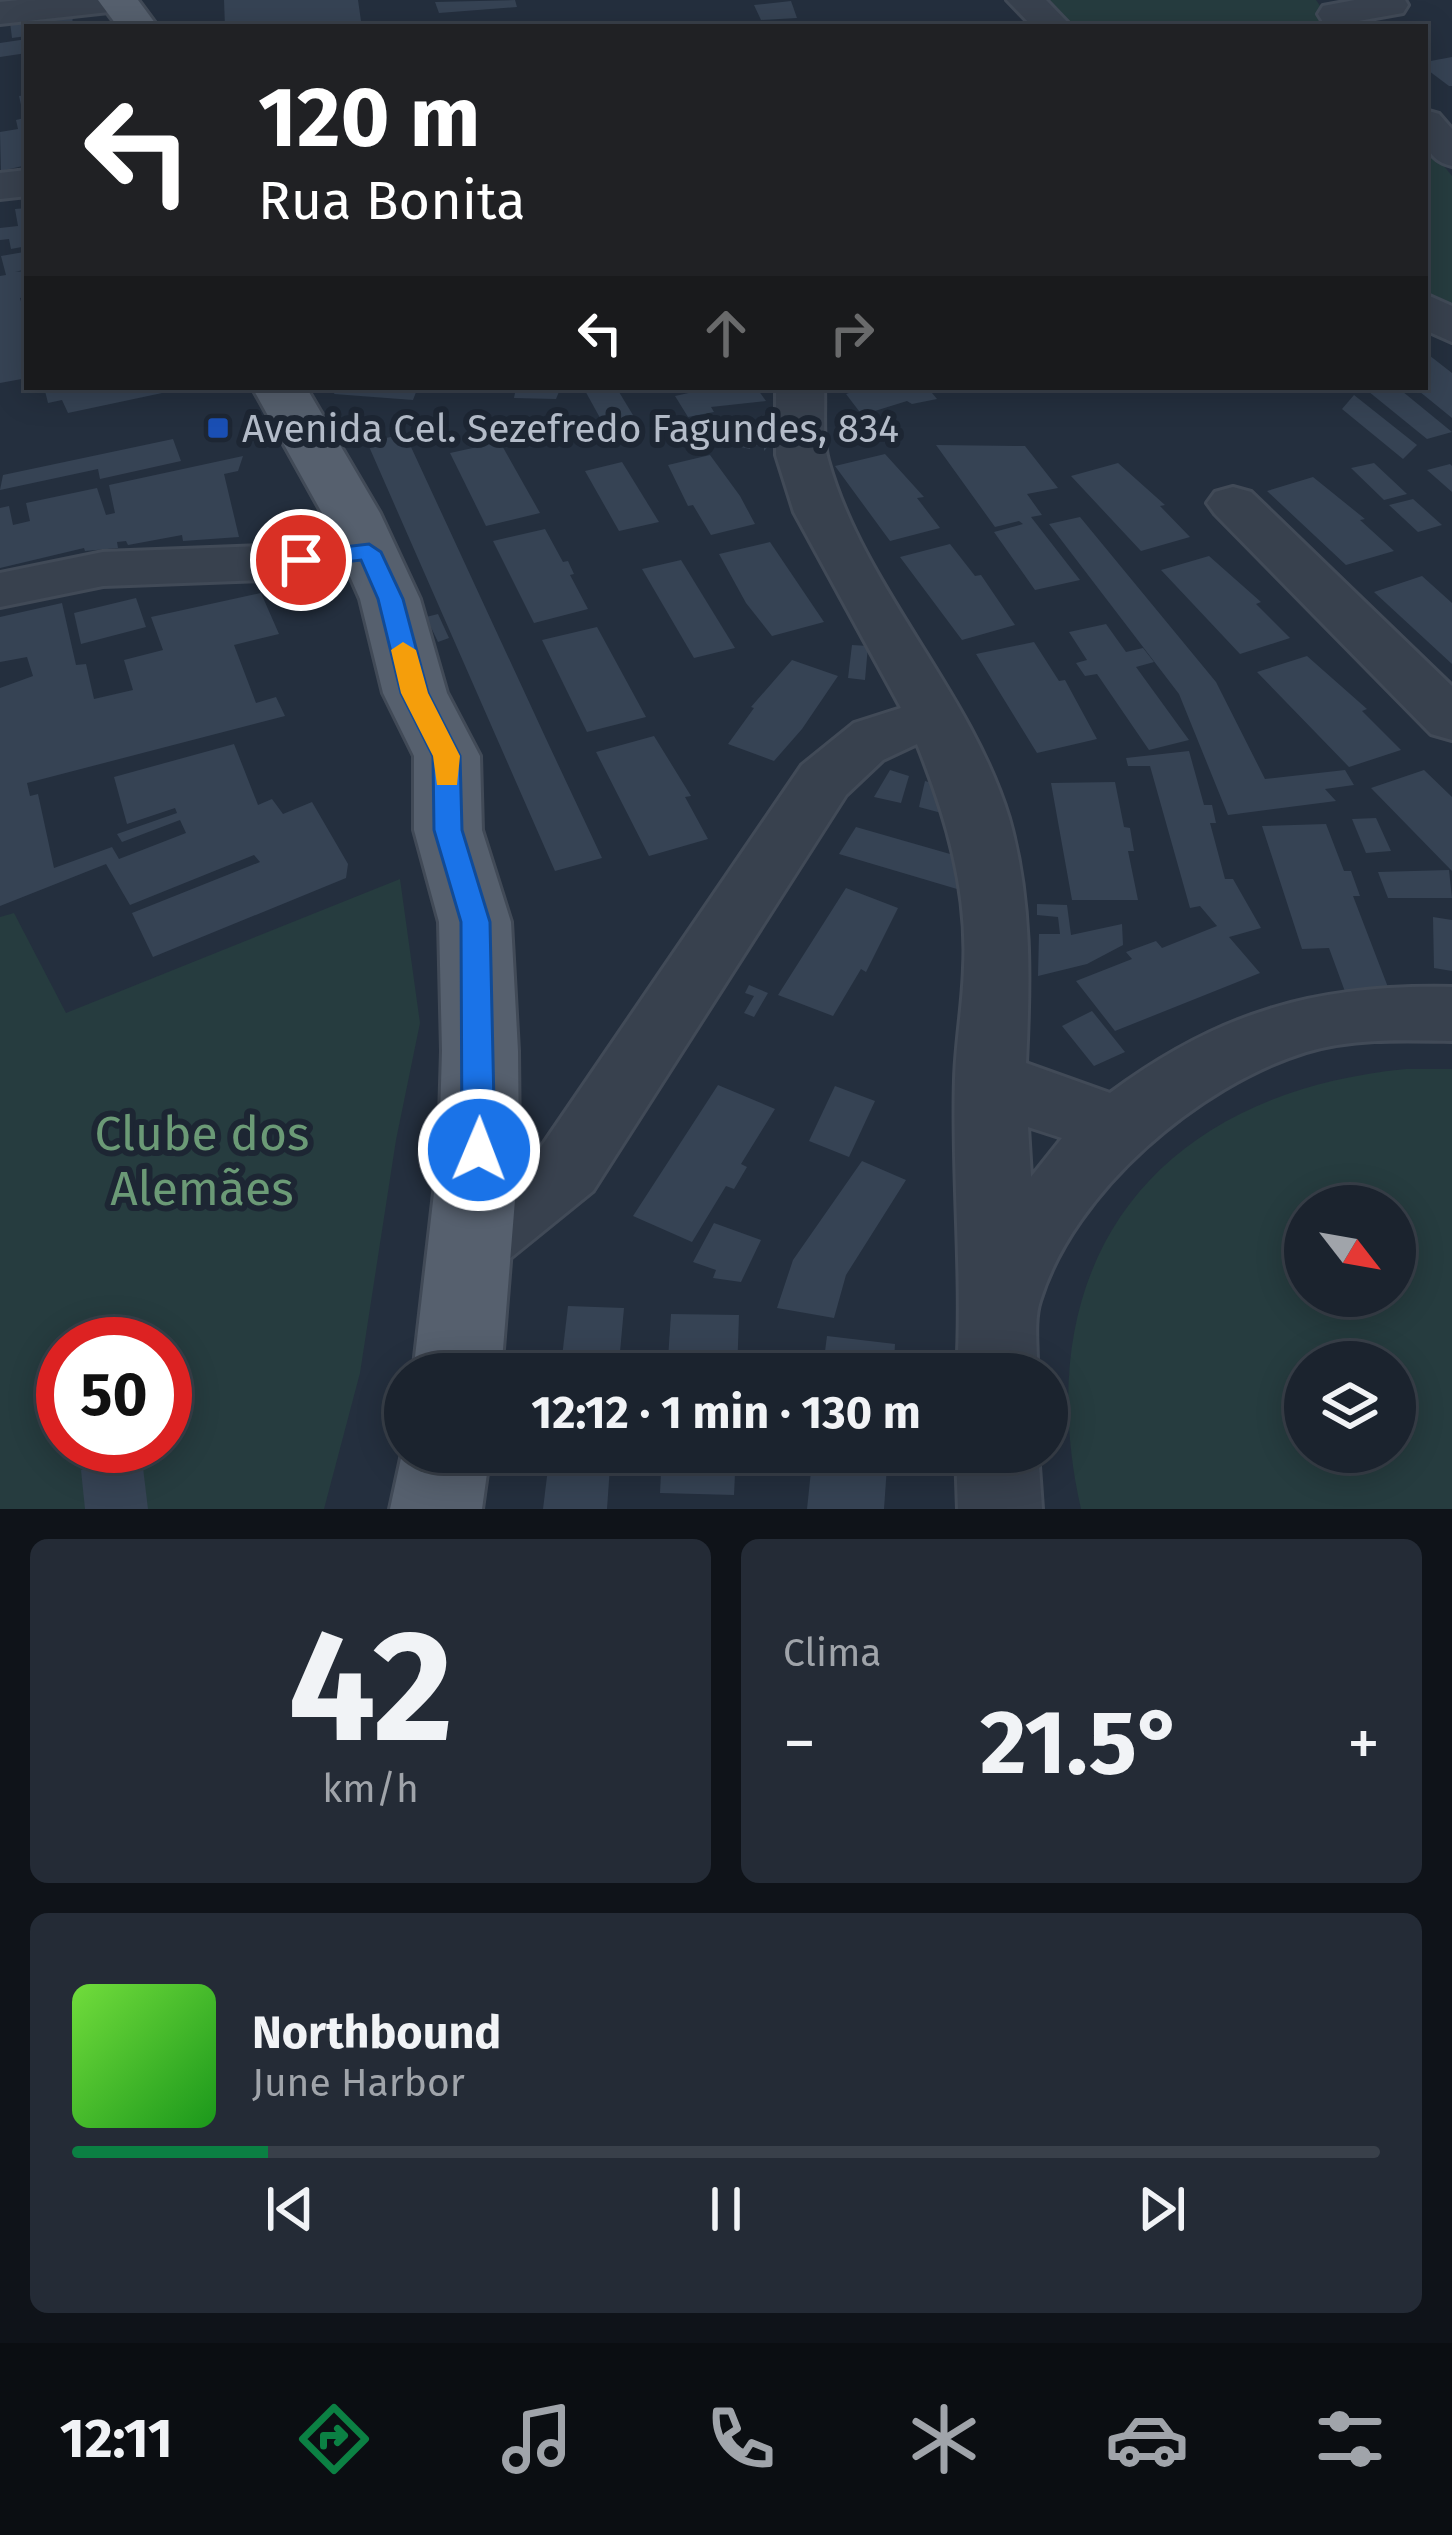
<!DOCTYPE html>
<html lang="pt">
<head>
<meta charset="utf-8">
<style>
	body { margin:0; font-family:"Fira Sans",sans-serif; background:#242b36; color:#f1f3f6; height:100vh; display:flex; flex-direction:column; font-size:45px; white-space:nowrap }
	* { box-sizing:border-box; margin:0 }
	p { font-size:39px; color:#a0a4aa }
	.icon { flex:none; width:66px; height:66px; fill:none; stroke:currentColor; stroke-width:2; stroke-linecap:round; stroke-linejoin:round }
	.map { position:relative; height:1509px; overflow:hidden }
	.side { display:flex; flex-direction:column; gap:30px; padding:30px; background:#0f1319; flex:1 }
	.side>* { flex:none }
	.banner { position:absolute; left:24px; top:24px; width:1404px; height:366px; border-radius:0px; box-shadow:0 6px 30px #0003,0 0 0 3px #39404a; background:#202124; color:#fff; overflow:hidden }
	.needle { width:78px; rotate:121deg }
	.controls { position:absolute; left:1284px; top:1185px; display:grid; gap:24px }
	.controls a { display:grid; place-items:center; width:132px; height:132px; border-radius:50%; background:#1b232e; box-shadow:0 6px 30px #0003,0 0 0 3px #39404a; font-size:60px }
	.speed { position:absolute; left:36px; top:1317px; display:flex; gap:24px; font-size:60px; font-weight:700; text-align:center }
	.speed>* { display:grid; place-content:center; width:156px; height:156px; border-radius:50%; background:#1b232e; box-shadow:0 6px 30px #0003,0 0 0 3px #39404a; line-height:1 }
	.speed .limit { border:18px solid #d22; background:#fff; color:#111 }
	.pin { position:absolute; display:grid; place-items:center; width:102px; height:102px; color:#fff; margin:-51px; border:6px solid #fff; border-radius:50%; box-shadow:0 3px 12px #0007 }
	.me { position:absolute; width:132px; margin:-66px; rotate:1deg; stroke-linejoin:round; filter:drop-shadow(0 0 9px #0008) }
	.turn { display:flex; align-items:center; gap:42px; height:252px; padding:0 36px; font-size:54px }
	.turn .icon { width:156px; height:156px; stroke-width:2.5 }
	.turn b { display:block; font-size:84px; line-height:102px }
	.lanes { display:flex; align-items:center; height:114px; padding:0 36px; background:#0003; justify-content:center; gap:60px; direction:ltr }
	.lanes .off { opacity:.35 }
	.big { font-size:90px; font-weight:700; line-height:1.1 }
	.side .widget { flex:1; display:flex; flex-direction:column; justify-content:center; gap:18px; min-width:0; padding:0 42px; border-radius:18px; background:#242b36 }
	.side .dial { align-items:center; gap:0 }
	.dial b { font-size:156px; line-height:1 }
	.song { display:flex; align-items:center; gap:36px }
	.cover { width:144px; height:144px; border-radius:18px; background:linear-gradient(135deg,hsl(100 70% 55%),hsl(120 70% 35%)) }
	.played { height:12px; border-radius:6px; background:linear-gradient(90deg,#0b8043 15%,#39404a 15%) }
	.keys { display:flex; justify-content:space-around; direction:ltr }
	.heat { display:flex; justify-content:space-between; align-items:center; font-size:66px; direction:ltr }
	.side .tiles { flex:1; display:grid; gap:30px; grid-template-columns:1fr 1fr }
	.widget:last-child { grid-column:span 2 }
	.trip { position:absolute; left:384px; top:1353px; width:684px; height:120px; border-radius:60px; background:#1b232e; box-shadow:0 6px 30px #0003,0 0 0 3px #39404a; font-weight:700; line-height:120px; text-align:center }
	.tab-bar { display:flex; height:192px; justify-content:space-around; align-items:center; background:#0b0e12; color:#a0a4aa }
	.tab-bar .icon { width:84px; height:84px }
	.tab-bar .selected { color:#0b8043 }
	.tab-bar b { font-size:54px; color:#f1f3f6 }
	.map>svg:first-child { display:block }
</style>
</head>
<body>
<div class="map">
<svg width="1452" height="1509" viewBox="0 0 1452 1509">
	<rect width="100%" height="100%" fill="#242f3e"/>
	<g fill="#263c3f" fill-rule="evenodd">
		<path d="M 1043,0 L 1316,0 L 1335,27 L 1076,27 Z"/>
		<path d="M 1425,142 L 1452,176 L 1452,313 L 1425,294 Z"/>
		<path d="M 400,879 L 420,1023 L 396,1140 L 360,1373 L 324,1509 L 0,1509 L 0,917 L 14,913 L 66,1013 ZM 63,1344 L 165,1344 L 165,1446 L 63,1446 Z"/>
		<path d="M 1406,1069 L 1452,1069 L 1452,1509 L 1081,1509 C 1025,1260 1157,1093 1406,1069 ZM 1305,1206 L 1395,1206 L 1395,1296 L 1305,1296 ZM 1305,1362 L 1395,1362 L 1395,1452 L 1305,1452 Z"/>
	</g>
	<g fill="#364354">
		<path d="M 224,0 L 358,0 L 361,21 L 225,27 Z"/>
		<path d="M 515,0 L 517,7 L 439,13 L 435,2 Z"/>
		<path d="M 791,1 L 797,18 L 761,20 L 754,5 Z"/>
		<path d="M 73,14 L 72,27 L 27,27 L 27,36 L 12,38 L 10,22 Z"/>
		<path d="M 27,39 L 27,53 L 0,57 L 0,43 Z"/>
		<path d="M 1452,57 L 1452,86 L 1449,86 L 1425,68 L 1425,62 Z"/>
		<path d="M 27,95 L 27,165 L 1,171 L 0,132 L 18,129 L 16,120 L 24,118 L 19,96 Z"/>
		<path d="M 27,208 L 27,269 L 15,272 L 27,271 L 27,297 L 20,298 L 22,305 L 27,304 L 27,378 L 0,383 L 0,276 L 6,275 L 1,256 L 24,252 L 22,247 L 11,249 L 9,239 L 0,240 L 0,228 L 18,226 L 15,209 Z"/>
		<path d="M 1425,352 L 1452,373 L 1452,418 L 1414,387 L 1425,387 Z"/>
		<path d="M 44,387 L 181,387 L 181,389 L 68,413 L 62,400 L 48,403 Z"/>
		<path d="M 337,387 L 418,387 L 413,400 L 334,394 Z"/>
		<path d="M 516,387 L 561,387 L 556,399 L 514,398 Z"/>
		<path d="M 583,387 L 616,387 L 645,435 L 610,436 Z"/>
		<path d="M 689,387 L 756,387 L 766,401 L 711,407 L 714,412 L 688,417 L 675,396 L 693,392 Z"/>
		<path d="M 867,387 L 927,387 L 937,399 L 912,404 L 907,401 L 862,415 L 846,394 Z"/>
		<path d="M 1363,387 L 1397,387 L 1452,432 L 1427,439 Z"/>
		<path d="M 1354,395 L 1417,445 L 1403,459 L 1342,409 Z"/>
		<path d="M 763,415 L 789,423 L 764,451 L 764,446 L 751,445 L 750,449 L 732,445 Z"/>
		<path d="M 405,434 L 548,743 L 602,858 L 555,871 L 367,442 Z"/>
		<path d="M 173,439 L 181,461 L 100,479 L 98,469 L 0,490 L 3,475 Z"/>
		<path d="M 500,442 L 540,513 L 486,526 L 450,453 Z"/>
		<path d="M 936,445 L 1025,446 L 1058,488 L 1027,494 L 1042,515 L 1031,517 L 1080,580 L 1035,590 L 994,532 L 1023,524 L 1019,521 L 995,527 Z"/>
		<path d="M 885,454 L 924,497 L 917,498 L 940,528 L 890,541 L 835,466 Z"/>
		<path d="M 710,455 L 740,496 L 755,524 L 711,535 L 693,505 L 688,506 L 668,465 Z"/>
		<path d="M 243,456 L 238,471 L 224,474 L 239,537 L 183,541 L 182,535 L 128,545 L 126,541 L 117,542 L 118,548 L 85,551 L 84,548 L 0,568 L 0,508 L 9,506 L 13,525 L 30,521 L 26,503 L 97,488 L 106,515 L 115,513 L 109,485 Z"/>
		<path d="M 622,462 L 659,522 L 619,531 L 585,471 Z"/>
		<path d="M 1118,463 L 1165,505 L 1160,506 L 1190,537 L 1141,551 L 1071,476 Z"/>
		<path d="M 1374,463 L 1407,494 L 1384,500 L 1351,468 Z"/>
		<path d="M 1450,464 L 1452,466 L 1452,492 L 1427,470 Z"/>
		<path d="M 1313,477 L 1365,519 L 1360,520 L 1394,551 L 1346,565 L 1267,491 Z"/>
		<path d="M 1413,499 L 1442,525 L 1418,532 L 1389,505 Z"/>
		<path d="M 1080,517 L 1216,682 L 1265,779 L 1345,770 L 1354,785 L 1325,789 L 1336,801 L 1228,815 L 1179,694 L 1049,524 Z"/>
		<path d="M 545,529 L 563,562 L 568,561 L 574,574 L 570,575 L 588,609 L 534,623 L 493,541 Z"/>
		<path d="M 770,542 L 824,622 L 772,636 L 746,603 L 719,554 Z"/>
		<path d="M 950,544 L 975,576 L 981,575 L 1015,625 L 962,640 L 900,557 Z"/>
		<path d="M 1209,556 L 1261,602 L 1256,604 L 1290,638 L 1240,654 L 1161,570 Z"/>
		<path d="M 681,560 L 735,648 L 694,658 L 642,569 Z"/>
		<path d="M 1422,576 L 1452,603 L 1452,664 L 1374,592 Z"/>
		<path d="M 261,593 L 279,634 L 234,645 L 256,703 L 276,697 L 285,716 L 27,783 L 30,796 L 38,794 L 54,868 L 112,847 L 119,859 L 186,833 L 180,820 L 122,842 L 117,834 L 177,813 L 175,808 L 127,824 L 114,777 L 234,744 L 258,805 L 272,799 L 283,814 L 312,802 L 348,864 L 346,878 L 153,957 L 132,913 L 260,862 L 254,855 L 130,905 L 106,864 L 0,906 L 0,688 L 33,676 L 27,657 L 0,662 L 0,617 L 62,603 L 76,665 L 86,664 L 94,699 L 133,690 L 124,660 L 163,650 L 151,617 Z"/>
		<path d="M 136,598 L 146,627 L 81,644 L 74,613 Z"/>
		<path d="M 438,614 L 449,638 L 438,642 L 426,617 Z"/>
		<path d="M 1106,624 L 1126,652 L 1143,648 L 1154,662 L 1136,667 L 1189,740 L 1149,750 L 1097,674 L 1085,676 L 1076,663 L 1087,660 L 1069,632 Z"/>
		<path d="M 597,627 L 646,717 L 587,732 L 542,640 Z"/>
		<path d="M 1034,642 L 1059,681 L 1065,680 L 1097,739 L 1037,753 L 976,654 Z"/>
		<path d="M 852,645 L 868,646 L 865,680 L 848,678 Z"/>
		<path d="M 1307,656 L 1367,709 L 1362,711 L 1401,750 L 1349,767 L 1257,672 Z"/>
		<path d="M 792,660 L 838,676 L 802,729 L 774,761 L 728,744 L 754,708 L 751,707 Z"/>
		<path d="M 654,736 L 691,796 L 685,797 L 708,839 L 649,856 L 596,752 Z"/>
		<path d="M 1189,751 L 1204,805 L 1212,805 L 1216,823 L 1210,823 L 1225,879 L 1233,879 L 1261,928 L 1229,937 L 1260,973 L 1115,1031 L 1076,981 L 1132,959 L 1126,952 L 1156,941 L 1162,948 L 1217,926 L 1200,906 L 1190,908 L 1150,766 L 1128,766 L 1126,758 Z"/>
		<path d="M 890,770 L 909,776 L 901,803 L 874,797 Z"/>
		<path d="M 1424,770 L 1452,797 L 1452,871 L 1371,788 Z"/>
		<path d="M 925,781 L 943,786 L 949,815 L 919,807 Z"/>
		<path d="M 1115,782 L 1124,827 L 1130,828 L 1134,851 L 1128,851 L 1138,900 L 1072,900 L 1051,783 Z"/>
		<path d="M 1376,818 L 1391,851 L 1366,853 L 1352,819 Z"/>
		<path d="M 1326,824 L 1344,871 L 1351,871 L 1360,896 L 1353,896 L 1391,995 L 1347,997 L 1329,948 L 1302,949 L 1262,826 Z"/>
		<path d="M 856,827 L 957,856 L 957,889 L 839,854 Z"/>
		<path d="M 1449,870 L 1452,898 L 1388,898 L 1378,872 Z"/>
		<path d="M 846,888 L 898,908 L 866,972 L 861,969 L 833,1016 L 778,995 Z"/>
		<path d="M 1037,904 L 1067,905 L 1071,935 L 1122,924 L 1123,945 L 1087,964 L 1038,976 L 1039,934 L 1060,934 L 1058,917 L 1037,915 Z"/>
		<path d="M 1433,917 L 1452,920 L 1452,971 L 1434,968 Z"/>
		<path d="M 749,985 L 768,993 L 754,1017 L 744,1013 L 754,996 L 745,993 Z"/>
		<path d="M 1092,1011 L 1125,1052 L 1094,1066 L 1062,1026 Z"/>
		<path d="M 718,1085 L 775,1109 L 741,1164 L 747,1167 L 734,1189 L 726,1186 L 692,1242 L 633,1216 Z"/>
		<path d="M 835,1086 L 875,1101 L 849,1157 L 809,1141 Z"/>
		<path d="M 862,1161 L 906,1180 L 846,1275 L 834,1318 L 777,1308 L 793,1260 Z"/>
		<path d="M 714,1223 L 761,1240 L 741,1282 L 713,1278 L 716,1270 L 693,1262 Z"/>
		<path d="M 568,1306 L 624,1308 L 618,1374 L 560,1374 Z"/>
		<path d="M 671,1314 L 739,1315 L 737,1374 L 667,1374 Z"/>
		<path d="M 827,1336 L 895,1344 L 893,1374 L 822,1374 Z"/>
		<path d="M 141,1451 L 148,1509 L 85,1509 L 81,1470 Z"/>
		<path d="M 550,1452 L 611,1452 L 607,1509 L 543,1509 Z"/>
		<path d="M 662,1452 L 736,1452 L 734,1495 L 660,1493 Z"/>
		<path d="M 813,1452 L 888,1452 L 884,1509 L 807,1509 Z"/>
	</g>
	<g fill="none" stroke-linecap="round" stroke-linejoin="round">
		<g stroke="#414a57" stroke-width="6">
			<g id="minor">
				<path d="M 19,0 L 136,0 L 131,8 L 118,11 L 0,24 L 0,2 Z"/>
				<path d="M 1007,0 L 1046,0 L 1072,27 L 1033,27 Z"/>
				<path d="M 1355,0 L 1405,0 L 1408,5 L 1403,13 L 1336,25 L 1323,22 L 1318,14 L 1323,6 Z"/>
				<path d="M 1425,110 L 1439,114 L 1452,129 L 1452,166 C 1422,159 1425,137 1425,110 Z"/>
				<path d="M 27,170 L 27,196 L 0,199 L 0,173 Z"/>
				<path d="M 1425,294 L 1452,306 L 1452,342 L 1425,330 Z"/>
				<path d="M 776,387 L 824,387 C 825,410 822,438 828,460 C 863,587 970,690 1009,818 C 1032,899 1030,981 1026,1063 L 1110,1093 C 1219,1012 1316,984 1452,987 L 1452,1041 C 1403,1040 1354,1038 1306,1052 C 1199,1085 1074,1191 1040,1301 C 1033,1322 1038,1352 1037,1374 L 957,1374 C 963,1275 952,1177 955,1079 C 956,1042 963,1005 964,968 C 968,890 946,816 917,744 L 883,760 L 846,795 L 593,1191 L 498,1268 L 471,1278 L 444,1268 L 433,1245 L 444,1222 L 541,1147 L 802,765 L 854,723 L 901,708 L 794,512 L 776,455 ZM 1028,1127 L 1062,1138 L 1031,1177 Z"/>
				<path d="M 1233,487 L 1251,492 L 1452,686 L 1452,740 L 1431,734 L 1215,514 L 1207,503 L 1215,492 Z"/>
				<path d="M 369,535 L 388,540 L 396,552 L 388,564 L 265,580 L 103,586 L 0,607 L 0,573 L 103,552 L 265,546 Z"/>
				<path d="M 956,1452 L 1038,1452 L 1042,1509 L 958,1509 Z"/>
			</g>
		</g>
		<g stroke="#414a57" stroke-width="6">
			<g id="major">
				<path d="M 98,0 L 138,0 L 158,27 L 118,27 Z"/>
				<path d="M 252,387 L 306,387 L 380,513 L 420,599 L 447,693 L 480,756 L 482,830 L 511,922 L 518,1051 L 519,1150 L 501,1374 L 413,1374 L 439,1150 L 442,1051 L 439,922 L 414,830 L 414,756 L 383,693 L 360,599 L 322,513 Z"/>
				<path d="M 405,1440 L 405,1452 L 490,1452 L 482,1509 L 390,1509 Z"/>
			</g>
		</g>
		<use href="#minor" fill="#38414e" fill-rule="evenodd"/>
		<use href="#major" fill="#56606e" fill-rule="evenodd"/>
	</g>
	<path fill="#1a73e8" stroke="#114b97" stroke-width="3" d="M 369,544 L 381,552 L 403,599 L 428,693 L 460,756 L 462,830 L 490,922 L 495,1150 L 490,1160 L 479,1164 L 467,1160 L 462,1150 L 461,922 L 434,830 L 433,756 L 401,693 L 378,599 L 361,560 L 301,567 L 289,560 L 301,552 Z"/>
	<path fill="#f59e0b" d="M 403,642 L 416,650 L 428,693 L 460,756 L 457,785 L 437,785 L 433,756 L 401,693 L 391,650 Z"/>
	<rect fill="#1a4fb4" stroke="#1d2633" stroke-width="4.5" x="206" y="416" width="24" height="24" rx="6"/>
	<g text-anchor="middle" stroke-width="12" stroke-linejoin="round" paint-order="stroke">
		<g font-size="39" fill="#b4bcc9" stroke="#1d2633" text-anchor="start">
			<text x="242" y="442">Avenida Cel. Sezefredo Fagundes, 834</text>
		</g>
		<g font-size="48" fill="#6b9a76" stroke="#1d2633">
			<text x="202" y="1150">Clube dos<tspan x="202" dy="55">Alemães</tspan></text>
		</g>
	</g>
</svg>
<div class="controls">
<a><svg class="needle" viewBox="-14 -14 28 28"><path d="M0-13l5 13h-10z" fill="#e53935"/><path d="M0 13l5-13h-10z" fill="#a0a4aa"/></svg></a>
<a><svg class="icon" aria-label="layers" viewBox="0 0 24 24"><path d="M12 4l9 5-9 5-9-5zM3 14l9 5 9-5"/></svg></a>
</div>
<div class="speed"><div class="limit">50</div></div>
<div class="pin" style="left:301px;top:560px;background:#d93025"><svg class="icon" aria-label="arrive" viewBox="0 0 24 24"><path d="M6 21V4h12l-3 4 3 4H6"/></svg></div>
<svg class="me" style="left:479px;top:1150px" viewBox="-20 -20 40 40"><circle r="17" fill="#1a73e8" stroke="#fff" stroke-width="3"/><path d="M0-11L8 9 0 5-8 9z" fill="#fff"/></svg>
<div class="trip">12:12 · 1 min · 130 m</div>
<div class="banner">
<div class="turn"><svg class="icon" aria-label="left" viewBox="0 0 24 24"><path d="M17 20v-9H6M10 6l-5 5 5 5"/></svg><div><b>120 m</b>Rua Bonita</div></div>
<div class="lanes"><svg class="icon" aria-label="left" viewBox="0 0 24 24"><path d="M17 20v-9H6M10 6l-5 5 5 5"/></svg><svg class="icon off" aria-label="ahead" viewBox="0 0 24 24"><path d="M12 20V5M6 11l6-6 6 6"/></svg><svg class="icon off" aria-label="right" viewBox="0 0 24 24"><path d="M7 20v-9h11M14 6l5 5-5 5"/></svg></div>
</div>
</div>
<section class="side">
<div class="tiles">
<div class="widget dial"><b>42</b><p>km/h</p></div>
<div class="widget"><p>Clima</p>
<div class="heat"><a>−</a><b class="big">21.5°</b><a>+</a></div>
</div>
<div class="widget">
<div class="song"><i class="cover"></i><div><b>Northbound</b><p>June Harbor</p></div></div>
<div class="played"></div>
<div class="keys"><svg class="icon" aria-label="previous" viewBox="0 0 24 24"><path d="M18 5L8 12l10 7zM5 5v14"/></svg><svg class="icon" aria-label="pause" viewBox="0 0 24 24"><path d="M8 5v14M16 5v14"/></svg><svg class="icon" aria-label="next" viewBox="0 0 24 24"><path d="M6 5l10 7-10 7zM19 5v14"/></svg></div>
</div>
</div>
</section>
<nav class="tab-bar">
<b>12:11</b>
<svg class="icon selected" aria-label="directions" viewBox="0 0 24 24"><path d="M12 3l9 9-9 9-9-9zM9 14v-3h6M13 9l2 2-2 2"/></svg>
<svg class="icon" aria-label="music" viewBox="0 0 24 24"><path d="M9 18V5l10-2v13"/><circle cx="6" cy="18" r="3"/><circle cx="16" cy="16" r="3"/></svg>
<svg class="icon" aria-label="phone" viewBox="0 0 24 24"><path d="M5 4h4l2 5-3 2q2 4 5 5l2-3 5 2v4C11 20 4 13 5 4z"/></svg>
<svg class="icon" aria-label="climate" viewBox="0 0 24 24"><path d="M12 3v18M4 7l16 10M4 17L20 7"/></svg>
<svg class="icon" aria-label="car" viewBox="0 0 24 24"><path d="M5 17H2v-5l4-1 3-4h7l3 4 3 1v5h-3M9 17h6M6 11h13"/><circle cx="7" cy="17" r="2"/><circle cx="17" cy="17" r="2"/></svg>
<svg class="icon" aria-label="filters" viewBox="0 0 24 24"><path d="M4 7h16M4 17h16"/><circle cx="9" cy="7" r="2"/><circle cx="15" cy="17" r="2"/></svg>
</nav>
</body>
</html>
